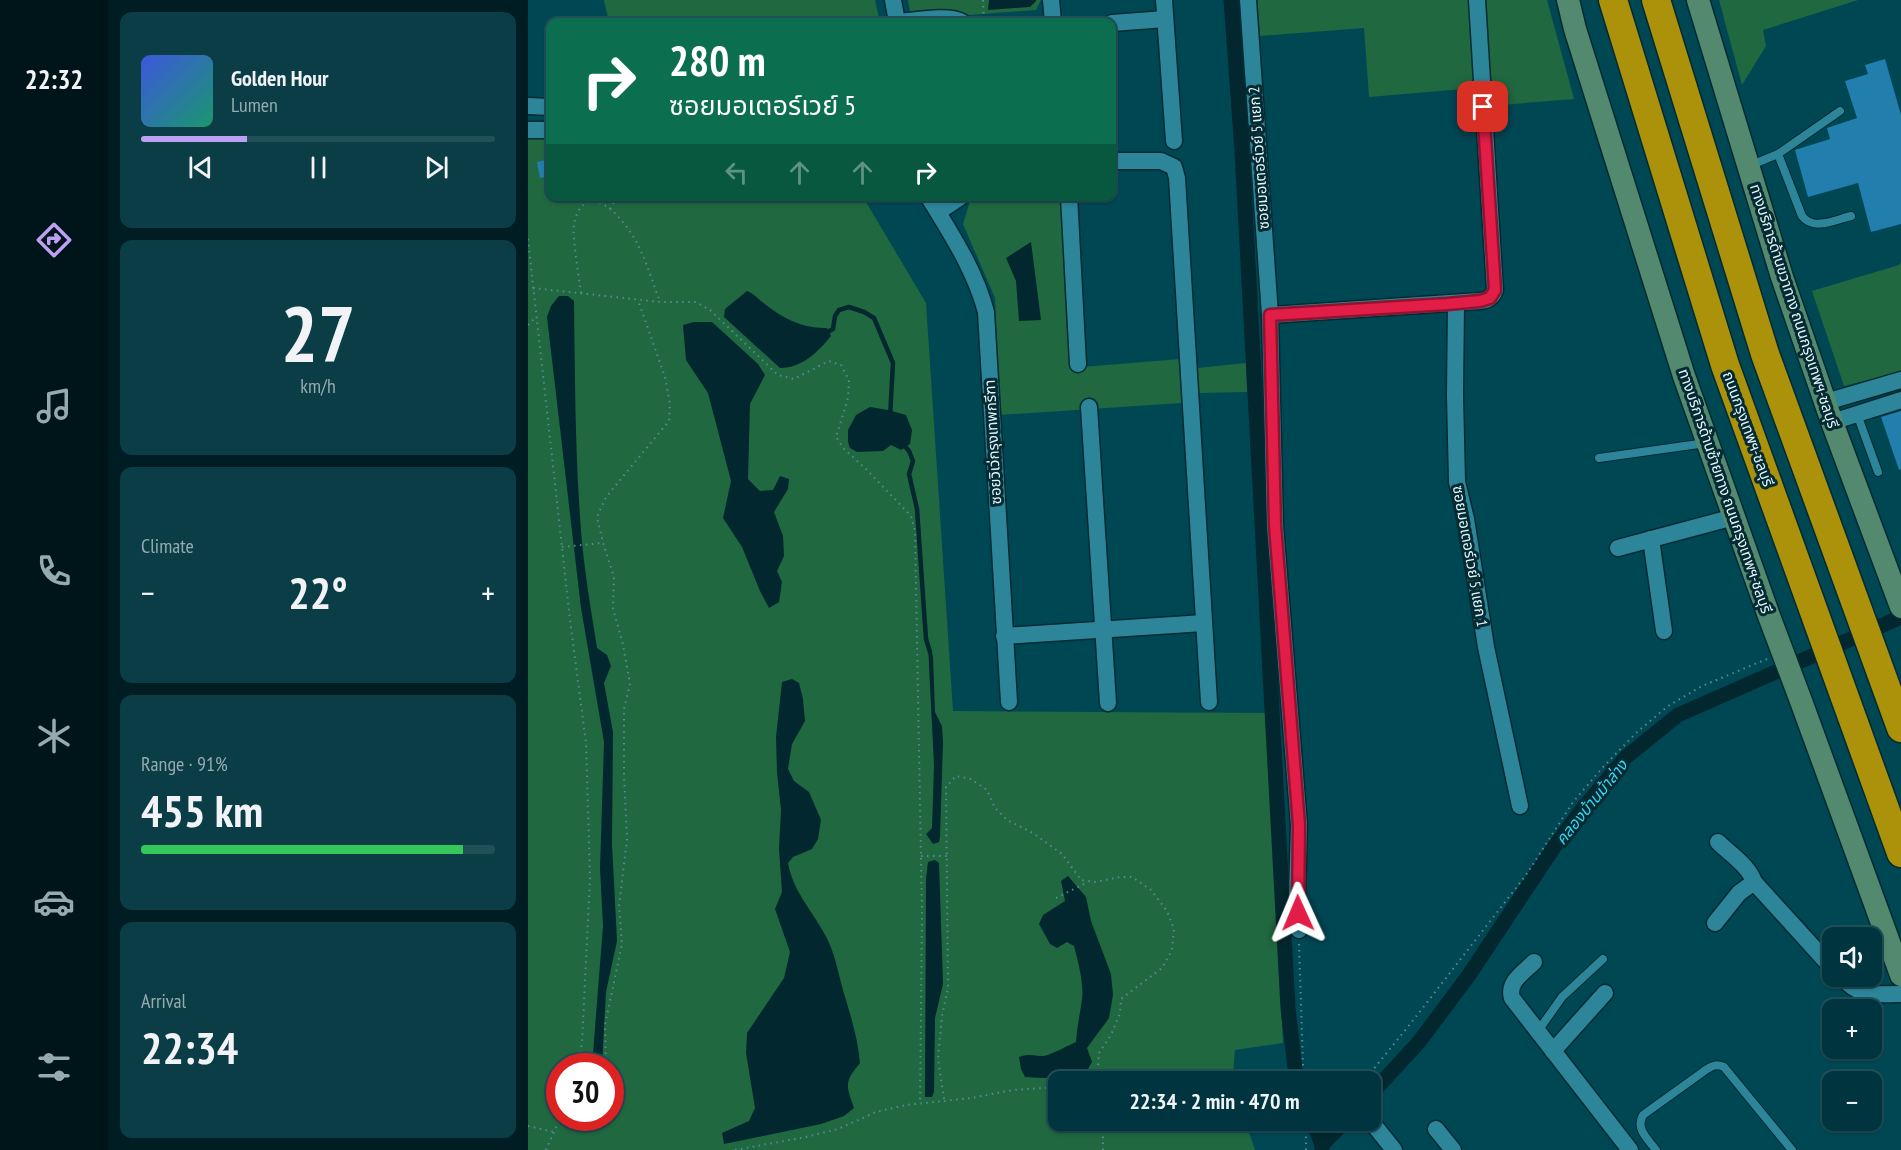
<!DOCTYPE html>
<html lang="en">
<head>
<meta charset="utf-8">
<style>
	body { margin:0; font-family:"PT Sans Narrow","Noto Sans Thai",sans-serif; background:#0a3d46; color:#f1f3f6; height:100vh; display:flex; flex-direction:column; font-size:22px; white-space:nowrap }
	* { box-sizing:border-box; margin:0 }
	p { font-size:20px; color:#95abb0 }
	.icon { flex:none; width:33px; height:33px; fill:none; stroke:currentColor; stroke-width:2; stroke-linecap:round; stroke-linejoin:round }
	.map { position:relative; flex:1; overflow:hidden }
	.side { display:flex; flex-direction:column; gap:12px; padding:12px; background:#001d23; width:420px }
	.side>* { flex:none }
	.guide { position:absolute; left:18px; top:18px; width:570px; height:183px; border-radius:12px; box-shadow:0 2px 4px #0004,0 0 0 2px #225059; background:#0b6e4f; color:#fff; overflow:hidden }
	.controls { position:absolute; left:1294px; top:927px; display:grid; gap:12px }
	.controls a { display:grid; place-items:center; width:60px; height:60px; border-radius:12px; background:#00353f; box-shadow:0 2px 4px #0004,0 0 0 2px #225059; font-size:30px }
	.speed { position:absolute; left:18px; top:1053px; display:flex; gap:12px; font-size:30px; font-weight:700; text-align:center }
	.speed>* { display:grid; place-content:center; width:78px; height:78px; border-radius:50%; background:#00353f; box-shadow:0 2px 4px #0004,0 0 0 2px #225059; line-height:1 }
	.speed .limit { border:9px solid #d22; background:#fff; color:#111 }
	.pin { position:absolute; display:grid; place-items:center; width:51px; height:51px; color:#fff; margin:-26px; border-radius:12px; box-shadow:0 3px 9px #0006 }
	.me { position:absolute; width:66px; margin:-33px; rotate:359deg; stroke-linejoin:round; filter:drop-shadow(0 0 4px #0008) }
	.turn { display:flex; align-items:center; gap:21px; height:126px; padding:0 24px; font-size:27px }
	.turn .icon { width:78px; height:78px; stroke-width:2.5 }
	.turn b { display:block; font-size:42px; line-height:51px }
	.lanes { display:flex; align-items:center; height:57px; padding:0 24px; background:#0003; justify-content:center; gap:30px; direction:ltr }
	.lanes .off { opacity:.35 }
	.big { font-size:45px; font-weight:600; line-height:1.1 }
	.side .card { flex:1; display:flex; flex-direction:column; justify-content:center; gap:9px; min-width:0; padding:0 21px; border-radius:12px; background:#0a3d46 }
	.side .dial { align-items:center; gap:0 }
	.dial b { font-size:78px; line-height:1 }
	.song { display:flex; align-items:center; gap:18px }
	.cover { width:72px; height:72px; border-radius:9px; background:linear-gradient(135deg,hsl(230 70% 55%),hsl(160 70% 35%)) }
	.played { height:6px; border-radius:3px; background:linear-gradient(90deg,#bca0f2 30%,#225059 30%) }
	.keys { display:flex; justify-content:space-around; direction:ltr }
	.heat { display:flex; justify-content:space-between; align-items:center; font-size:33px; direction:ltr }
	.charge { height:9px; border-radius:4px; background:linear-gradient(90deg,#34c759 91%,#225059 0) }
	.trip { position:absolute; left:520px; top:1071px; width:333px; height:60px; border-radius:12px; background:#00353f; box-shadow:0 2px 4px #0004,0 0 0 2px #225059; font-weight:600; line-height:60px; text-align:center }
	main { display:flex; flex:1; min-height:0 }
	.dock { display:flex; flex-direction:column; width:108px; justify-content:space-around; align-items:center; background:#001519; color:#95abb0 }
	.dock .icon { width:42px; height:42px }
	.dock .active { color:#bca0f2 }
	.dock b { font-size:27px; color:#f1f3f6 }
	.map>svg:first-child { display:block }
</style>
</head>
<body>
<main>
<nav class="dock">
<b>22:32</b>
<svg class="icon active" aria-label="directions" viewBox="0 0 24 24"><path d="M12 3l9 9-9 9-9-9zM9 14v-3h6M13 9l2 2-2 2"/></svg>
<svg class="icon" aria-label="music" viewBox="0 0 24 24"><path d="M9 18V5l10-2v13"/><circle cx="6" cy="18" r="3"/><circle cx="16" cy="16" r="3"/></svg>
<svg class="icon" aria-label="phone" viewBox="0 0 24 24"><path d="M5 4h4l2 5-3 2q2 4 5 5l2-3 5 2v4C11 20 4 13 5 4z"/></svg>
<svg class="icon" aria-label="climate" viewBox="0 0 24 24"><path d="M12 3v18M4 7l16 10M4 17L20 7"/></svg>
<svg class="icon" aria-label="car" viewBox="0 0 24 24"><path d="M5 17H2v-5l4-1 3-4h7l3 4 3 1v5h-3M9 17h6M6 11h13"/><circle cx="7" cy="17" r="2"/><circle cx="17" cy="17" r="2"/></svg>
<svg class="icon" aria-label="filters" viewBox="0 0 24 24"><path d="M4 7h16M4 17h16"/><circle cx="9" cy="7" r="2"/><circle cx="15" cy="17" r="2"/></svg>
</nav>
<section class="side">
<div class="card">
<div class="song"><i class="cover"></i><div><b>Golden Hour</b><p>Lumen</p></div></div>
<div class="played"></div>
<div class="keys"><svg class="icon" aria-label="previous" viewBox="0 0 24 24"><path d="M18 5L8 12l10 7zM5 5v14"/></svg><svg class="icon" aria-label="pause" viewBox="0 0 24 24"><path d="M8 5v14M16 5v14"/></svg><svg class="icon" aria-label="next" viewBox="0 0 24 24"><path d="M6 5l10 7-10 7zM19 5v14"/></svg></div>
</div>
<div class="card dial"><b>27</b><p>km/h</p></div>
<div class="card"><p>Climate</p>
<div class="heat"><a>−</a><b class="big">22°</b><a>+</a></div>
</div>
<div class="card"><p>Range · 91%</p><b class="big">455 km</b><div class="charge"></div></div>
<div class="card"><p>Arrival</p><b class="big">22:34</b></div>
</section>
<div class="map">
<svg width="1373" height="1150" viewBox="0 0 1373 1150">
	<rect width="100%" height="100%" fill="#004754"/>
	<g fill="#206840" fill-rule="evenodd">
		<path d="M 76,0 L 347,0 L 352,22 L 81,22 Z"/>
		<path d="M 380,0 L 513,0 L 508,10 L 442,15 L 382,12 Z"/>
		<path d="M 729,0 L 940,0 L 946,88 L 841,97 L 836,28 L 732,36 Z"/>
		<path d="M 955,0 L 1019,0 L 1046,99 L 961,106 Z"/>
		<path d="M 1191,0 L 1330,0 L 1235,30 L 1238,46 L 1214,85 Z"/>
		<path d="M 0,137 L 22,137 L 22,196 L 335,197 L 398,303 L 425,711 L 738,713 L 755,1043 L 707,1050 L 705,1075 L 706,1081 L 531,1082 L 531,1120 L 717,1121 L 727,1150 L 0,1150 ZM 32,1066 L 82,1066 L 82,1118 L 32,1118 Z"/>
		<path d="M 449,197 L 533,197 L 542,368 L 652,359 L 669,368 L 718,363 L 719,392 L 673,393 L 653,403 L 471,415 L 467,298 L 435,224 L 442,201 Z"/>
		<path d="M 1373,262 L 1373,372 L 1316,386 L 1284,291 L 1371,265 Z"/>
	</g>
	<g fill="#03272f">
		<path d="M 461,0 L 508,0 L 508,1 L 502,7 L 460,10 Z"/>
		<path d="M 503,242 L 513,320 L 491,321 L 488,281 L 478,258 Z"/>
		<path d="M 219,291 C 227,294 231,300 238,305 C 256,319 276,329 299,328 L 303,336 C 290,352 274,368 252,368 L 196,317 L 197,309 Z"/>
		<path d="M 31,296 L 40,296 L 46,301 C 47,377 47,454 53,530 C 56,570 63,609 69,648 L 79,655 L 83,666 L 76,683 L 85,732 L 84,844 L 89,941 L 78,992 L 74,1066 L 64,1066 L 75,926 L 72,868 L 76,742 L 53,608 L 19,317 L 23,306 Z"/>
		<path d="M 166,322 L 184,322 L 230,364 L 237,375 L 222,404 L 220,479 L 232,491 L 245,490 L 252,476 L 261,479 L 260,489 L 246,512 L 255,536 L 256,556 L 249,571 L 254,582 L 251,602 L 241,608 L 232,591 L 214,547 L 195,518 L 203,481 L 180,393 L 158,360 L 155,325 Z"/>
		<path d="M 342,407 L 360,410 L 378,415 L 384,430 L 382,444 L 373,450 L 363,445 L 355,451 L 329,452 L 322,448 L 320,442 L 320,430 L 328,415 Z"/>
		<path d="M 400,645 L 405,656 L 407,712 L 414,726 L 415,742 L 412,837 L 411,842 L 405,844 L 398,834 L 404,828 L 406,765 Z"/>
		<path d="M 264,679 L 271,683 L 275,699 L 277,721 L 264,744 L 260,769 L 266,781 L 281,792 L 293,820 L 290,839 L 284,849 L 265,857 L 260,863 C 265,891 283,909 296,933 C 306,949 310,972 315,990 C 322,1014 330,1038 332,1063 C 316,1082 318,1085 326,1108 L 316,1116 L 293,1124 L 196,1144 L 194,1133 L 221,1121 L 227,1108 L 218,1053 L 219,1033 L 256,978 L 262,952 L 247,909 L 254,892 L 251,849 L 253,810 L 249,773 L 248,737 L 254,682 Z"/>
		<path d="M 407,860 L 411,863 L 415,984 L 407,1018 L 406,1092 L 404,1097 L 397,1097 L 398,879 L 400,862 Z"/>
		<path d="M 540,876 L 558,897 L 563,921 L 583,974 L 585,995 L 581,1018 L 559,1048 L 564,1062 L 560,1069 C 540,1079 520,1079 497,1077 L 493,1069 L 491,1057 C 501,1053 506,1056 515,1056 C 521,1056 541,1045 548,1042 C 549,1027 552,1014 554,999 C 556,982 550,962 546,946 L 539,942 L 529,948 L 522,944 L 511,924 L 515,915 L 537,901 L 533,881 Z"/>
	</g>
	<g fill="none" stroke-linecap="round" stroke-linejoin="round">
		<g stroke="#03272f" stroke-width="4.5">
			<path d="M 296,334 L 305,329 L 307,316 L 311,310 L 321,307 L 336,312 L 346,318 L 365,363 L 362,417"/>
			<path d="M 375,444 L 381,451 L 385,461 L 381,474 L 389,509 L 398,639 L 402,652"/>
		</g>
		<g stroke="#03272f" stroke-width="15">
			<path d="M 703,0 L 714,151 L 760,1008 L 767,1069 L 770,1082"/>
			<path d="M 843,1094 L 891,1042 L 941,975 L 1026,847 L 1053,811 L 1098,757 L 1150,715 L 1373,617"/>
			<path d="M 784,1120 L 794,1145"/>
			<path d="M 794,1150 L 794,1145 L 818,1120"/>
		</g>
	</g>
	<g fill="#227eac">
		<path d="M 1357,59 L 1373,115 L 1373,224 L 1343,232 L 1330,183 L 1280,197 L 1267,150 L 1302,139 L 1299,128 L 1329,118 L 1317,81 L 1340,74 L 1337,65 Z"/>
		<path d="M 22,159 L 22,176 L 12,178 L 9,162 Z"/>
		<path d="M 1373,411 L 1373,469 L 1371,470 L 1353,417 Z"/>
	</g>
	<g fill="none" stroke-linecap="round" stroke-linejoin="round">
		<g stroke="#042a32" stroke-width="10">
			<g id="service">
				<path d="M 1250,154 L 1274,216 C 1285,231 1307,220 1323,216"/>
				<path d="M 1221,166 L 1250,154 L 1312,111"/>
				<path d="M 1329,414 L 1350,472"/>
				<path d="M 1071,458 L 1178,443"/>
				<path d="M 1010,1031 L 1034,997 L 1075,959"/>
				<path d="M 1128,1150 C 1120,1139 1107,1129 1115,1115 L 1179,1069 C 1186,1065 1189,1064 1196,1067 L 1264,1150"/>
			</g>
		</g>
		<g stroke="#042a32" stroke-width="19">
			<g id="minor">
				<path d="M 365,0 L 369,22"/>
				<path d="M 523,0 L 525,22"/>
				<path d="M 636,0 L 646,141"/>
				<path d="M 720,0 L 742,315 L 747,525 L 771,825 L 769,896 L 771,930"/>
				<path d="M 369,22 C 385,21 421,14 434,22"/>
				<path d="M 584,23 L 637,19"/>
				<path d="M 0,106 L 22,107"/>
				<path d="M 0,130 L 22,130"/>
				<path d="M 584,161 L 633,161 L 646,167 L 649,178 L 681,702"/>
				<path d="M 400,196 C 423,234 447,270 458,312 L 481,702"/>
				<path d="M 541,196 L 550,364"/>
				<path d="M 410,212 L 434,196"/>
				<path d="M 928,303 L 927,395 L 929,482 L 938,519 L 958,647 L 992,806"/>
				<path d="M 742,315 L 952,301 C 960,300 964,298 967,290 L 949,0"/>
				<path d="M 1298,402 L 1373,380"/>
				<path d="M 561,407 L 580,703"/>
				<path d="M 1304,422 L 1373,400"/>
				<path d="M 1123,539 L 1136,631"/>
				<path d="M 1090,548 L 1206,517"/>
				<path d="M 476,636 L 676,623"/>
				<path d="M 1190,842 C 1202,854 1221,866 1226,882"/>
				<path d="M 1187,923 L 1211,893 L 1226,882 L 1305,969"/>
				<path d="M 1006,962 C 996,972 979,982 984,998 L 1102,1150"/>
				<path d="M 1312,976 C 1335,999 1343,994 1373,994"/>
				<path d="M 1025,1051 L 1077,993"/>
				<path d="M 842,1120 L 866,1150"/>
				<path d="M 908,1129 L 925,1150"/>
			</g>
		</g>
		<g stroke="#042a32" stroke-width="25">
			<g id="secondary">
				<path d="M 1040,0 L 1047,29 L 1156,376 L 1241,616 L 1273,701 L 1373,975"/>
				<path d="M 1170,0 L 1254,277 L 1304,422 L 1373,607"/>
			</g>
		</g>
		<g stroke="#042a32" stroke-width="31">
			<g id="motorway">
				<path d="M 1085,0 L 1197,365 L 1373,853"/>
				<path d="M 1128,0 L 1237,354 L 1373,728"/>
			</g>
		</g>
		<g stroke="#568a94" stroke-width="2" stroke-dasharray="1.5 4.5" stroke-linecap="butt">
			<path d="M 455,0 L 456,22"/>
			<path d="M 82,209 L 89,196"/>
			<path d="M 0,239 L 42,620 L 58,743 L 62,878 L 54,1043 L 50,1066"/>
			<path d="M 5,288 L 132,302 L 168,302 L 182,310 L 250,375 L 266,379 L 301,361 L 313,365 L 321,380 L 320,398 L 308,437 L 316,449 L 338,469 L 383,516 L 387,531 L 394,914 L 392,1103"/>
			<path d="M 53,293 C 51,277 44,238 46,224 C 48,215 51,205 61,202 C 79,196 103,231 110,245 C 119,263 125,283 132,302"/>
			<path d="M 0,325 L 8,317"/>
			<path d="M 34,547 L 75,543"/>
			<path d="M 393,856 L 419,856"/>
			<path d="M 528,898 L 560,882"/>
			<path d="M 771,944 L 775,1065 L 780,1082"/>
			<path d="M 78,1066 L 77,1025 L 94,944 L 91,906 L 99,839 L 96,774 L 96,709 L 102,684 L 95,645 L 85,608 L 86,577 L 75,543 L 69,517 L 78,497 L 141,421 L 142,404 L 137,377 L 110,300"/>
			<path d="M 557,1082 L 569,1079"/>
			<path d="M 835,1082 L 883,1023 L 998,875 L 1045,802 L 1076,766 L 1108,733 L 1140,706 L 1174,686 L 1239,659"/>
			<path d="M 416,1099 L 410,1059 L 414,1016 L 420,988 L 418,787 L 428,776 L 443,779 L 459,790 L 467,808 L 479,820 L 505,833 L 534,854 L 553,880 L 567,882 L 592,877 L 604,877 L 623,890 L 639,911 L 646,929 L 644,950 L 634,968 L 593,999 L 592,1013 L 583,1035 L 571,1053 L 569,1082"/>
			<path d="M 0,1126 L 26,1132"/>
			<path d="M 18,1150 L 32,1118"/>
			<path d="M 207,1150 L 278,1137 L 310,1129 L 348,1112 L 378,1105 L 443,1098 L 485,1090 L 531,1087"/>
			<path d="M 575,1150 L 575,1120"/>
			<path d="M 778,1150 L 778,1133 L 794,1120"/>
		</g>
		<use href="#service" stroke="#2d8599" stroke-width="8"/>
		<use href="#minor" stroke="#2d8599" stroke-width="16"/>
		<use href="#secondary" stroke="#53896e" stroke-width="22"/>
		<use href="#motorway" stroke="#ac910b" stroke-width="28"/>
	</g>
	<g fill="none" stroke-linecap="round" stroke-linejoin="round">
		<g stroke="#92132f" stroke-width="15">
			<path id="route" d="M 770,913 L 771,825 L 747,525 L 742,315 L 919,304 L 952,301 L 962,298 L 967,290 L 955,107"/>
		</g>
		<use href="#route" stroke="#e11d48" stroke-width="10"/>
	</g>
	<g text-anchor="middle" stroke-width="6" stroke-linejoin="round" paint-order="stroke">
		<g font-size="15" fill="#e4f7fc" stroke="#042a32">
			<text transform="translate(731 158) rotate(-94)" y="5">ซอยมอเตอร์เวย์ 5 แยก 2</text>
			<text transform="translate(1266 306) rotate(72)" y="5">ทางบริการด้านขวาทาง ถนนกรุงเทพฯ-ชลบุรี</text>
			<text transform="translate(1220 429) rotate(70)" y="5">ถนนกรุงเทพฯ-ชลบุรี</text>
			<text transform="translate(465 442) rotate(-93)" y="5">ซอยวิเว่กรุงเทพกรีฑา</text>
			<text transform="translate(1197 491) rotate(71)" y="5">ทางบริการด้านซ้ายทาง ถนนกรุงเทพฯ-ชลบุรี</text>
			<text transform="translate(942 556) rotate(80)" y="5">ซอยมอเตอร์เวย์ 5 แยก 1</text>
		</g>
		<g font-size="16" font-style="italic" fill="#32d7f8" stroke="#042a32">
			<text transform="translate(1063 802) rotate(-51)" y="6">คลองบ้านม้าล่าง</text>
		</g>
	</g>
</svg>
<div class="controls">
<a><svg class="icon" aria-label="sound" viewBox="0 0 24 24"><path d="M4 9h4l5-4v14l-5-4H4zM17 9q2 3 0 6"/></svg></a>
<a>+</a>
<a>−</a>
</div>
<div class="speed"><div class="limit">30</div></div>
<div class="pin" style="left:955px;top:107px;background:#d93025"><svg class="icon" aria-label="arrive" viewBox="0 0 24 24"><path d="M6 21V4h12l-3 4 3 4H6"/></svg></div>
<svg class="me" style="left:770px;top:913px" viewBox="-20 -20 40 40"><path d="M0-17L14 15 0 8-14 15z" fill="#e11d48" stroke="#fff" stroke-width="4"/></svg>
<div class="trip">22:34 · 2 min · 470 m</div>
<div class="guide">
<div class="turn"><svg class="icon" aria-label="right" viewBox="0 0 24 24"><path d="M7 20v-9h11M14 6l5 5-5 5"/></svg><div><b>280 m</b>ซอยมอเตอร์เวย์ 5</div></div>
<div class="lanes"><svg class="icon off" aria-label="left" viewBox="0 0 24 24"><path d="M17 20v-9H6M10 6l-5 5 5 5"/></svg><svg class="icon off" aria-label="ahead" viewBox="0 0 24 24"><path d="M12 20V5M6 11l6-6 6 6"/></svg><svg class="icon off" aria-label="ahead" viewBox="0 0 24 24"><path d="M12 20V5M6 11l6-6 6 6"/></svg><svg class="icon" aria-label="right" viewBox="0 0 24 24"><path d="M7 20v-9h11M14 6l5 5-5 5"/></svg></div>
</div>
</div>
</main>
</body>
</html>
